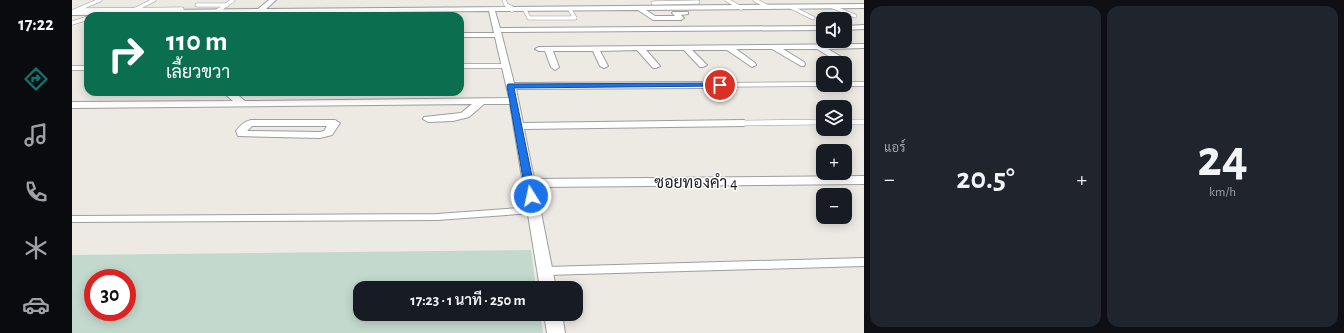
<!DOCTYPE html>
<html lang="th">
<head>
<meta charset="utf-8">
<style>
	body { margin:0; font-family:"Alegreya Sans",Sarabun,sans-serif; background:#20242c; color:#f1f3f6; height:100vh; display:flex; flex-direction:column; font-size:15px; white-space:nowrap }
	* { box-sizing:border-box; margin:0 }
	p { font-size:13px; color:#9ea1a6 }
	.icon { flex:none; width:22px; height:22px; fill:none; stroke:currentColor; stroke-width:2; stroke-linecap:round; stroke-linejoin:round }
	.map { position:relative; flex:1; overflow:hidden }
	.panel { display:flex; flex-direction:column; gap:6px; padding:6px; background:#0d0f14; width:480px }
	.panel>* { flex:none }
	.top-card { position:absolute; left:12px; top:12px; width:380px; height:84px; border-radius:12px; box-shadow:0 2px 10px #0003; background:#0b6e4f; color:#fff; overflow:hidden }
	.tools { position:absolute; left:744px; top:12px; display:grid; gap:8px }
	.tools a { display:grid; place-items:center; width:36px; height:36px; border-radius:8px; background:#171b24; box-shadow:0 2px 10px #0003; font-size:20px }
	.speed { position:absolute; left:12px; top:269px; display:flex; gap:8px; font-size:20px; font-weight:700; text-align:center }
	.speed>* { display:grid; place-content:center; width:52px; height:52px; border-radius:50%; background:#171b24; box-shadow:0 2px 10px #0003; line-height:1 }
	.speed .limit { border:6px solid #d22; background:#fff; color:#111 }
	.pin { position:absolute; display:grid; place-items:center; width:34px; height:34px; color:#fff; margin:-17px; border:2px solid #fff; border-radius:50%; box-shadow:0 1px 4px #0007 }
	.me { position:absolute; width:44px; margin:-22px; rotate:350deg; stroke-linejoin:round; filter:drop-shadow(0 0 3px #0008) }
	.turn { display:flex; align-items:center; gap:14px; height:84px; padding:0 16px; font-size:18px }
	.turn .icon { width:52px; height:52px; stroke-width:2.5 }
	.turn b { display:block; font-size:28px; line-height:34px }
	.big { font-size:30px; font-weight:600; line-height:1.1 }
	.panel .tile { flex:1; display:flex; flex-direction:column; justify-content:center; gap:6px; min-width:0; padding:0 14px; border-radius:12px; background:#20242c }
	.panel .dial { align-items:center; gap:0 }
	.dial b { font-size:52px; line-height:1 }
	.heat { display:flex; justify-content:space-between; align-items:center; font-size:22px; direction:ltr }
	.panel .tiles { flex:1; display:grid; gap:6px; grid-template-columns:repeat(2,1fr) }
	.trip { position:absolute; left:281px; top:281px; width:230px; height:40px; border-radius:12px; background:#171b24; box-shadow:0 2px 10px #0003; font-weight:600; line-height:40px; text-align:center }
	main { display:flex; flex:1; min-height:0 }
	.tab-bar { display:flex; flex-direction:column; width:72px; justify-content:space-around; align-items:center; background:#090b0e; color:#9ea1a6 }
	.tab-bar .icon { width:28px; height:28px }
	.tab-bar .active { color:#0f766e }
	.tab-bar b { font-size:18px; color:#f1f3f6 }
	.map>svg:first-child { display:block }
</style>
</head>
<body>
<main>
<nav class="tab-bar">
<b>17:22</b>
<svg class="icon active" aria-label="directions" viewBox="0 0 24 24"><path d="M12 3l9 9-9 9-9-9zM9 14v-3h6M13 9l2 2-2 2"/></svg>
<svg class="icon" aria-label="music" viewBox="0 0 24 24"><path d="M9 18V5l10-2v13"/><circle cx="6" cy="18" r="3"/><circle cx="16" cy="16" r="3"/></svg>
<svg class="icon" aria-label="phone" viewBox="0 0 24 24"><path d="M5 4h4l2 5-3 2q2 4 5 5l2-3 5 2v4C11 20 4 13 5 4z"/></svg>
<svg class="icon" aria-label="climate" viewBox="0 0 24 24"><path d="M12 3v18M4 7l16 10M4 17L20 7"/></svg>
<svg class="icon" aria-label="car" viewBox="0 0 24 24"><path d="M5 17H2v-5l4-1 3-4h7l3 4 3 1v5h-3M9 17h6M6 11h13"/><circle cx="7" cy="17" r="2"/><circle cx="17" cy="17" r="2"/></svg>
</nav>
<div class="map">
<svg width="792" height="333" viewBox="0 0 792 333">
	<rect width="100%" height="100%" fill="#edeae4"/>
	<path fill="#c3d9ce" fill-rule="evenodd" d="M 459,250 L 464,288 L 288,288 L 288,314 L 468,314 L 471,333 L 0,333 L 0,255 ZM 21,278 L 55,278 L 55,312 L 21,312 Z"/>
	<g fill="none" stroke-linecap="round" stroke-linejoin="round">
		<g stroke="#9e9e9e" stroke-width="4.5">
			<g id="service-far4">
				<path d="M 432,0 L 434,5 L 439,7 L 440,10"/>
				<path d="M 655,0 L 669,8"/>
				<path d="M 683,0 L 696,7"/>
				<path d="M 581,3 L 626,2"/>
				<path d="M 125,5 L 155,5"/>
				<path d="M 719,7 L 741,18"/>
				<path d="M 761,7 L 783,16"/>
				<path d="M 64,9 L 82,0"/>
				<path d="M 6,10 L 110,9"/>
				<path d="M 453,10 L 457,18 L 503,18 L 498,10"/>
				<path d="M 0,12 L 28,0"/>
				<path d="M 144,12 L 161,0"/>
				<path d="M 45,16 L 51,13"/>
				<path d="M 89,16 L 92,13"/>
				<path d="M 240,16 L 243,12"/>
				<path d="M 0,23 L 16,18"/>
			</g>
		</g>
		<g stroke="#9e9e9e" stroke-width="5.5">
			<g id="service-far3">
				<path d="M 388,66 L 433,66"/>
				<path d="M 0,68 L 16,68"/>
				<path d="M 773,84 L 792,84"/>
				<path d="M 633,85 L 751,84"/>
			</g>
		</g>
		<g stroke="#9e9e9e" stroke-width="6">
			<g id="service-far2">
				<path d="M 773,122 L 792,122"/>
				<path d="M 672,123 L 751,122"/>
			</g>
		</g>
		<g stroke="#9e9e9e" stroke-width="8">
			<path id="service-far1" d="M 0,219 L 365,217 L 461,210"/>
		</g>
		<g stroke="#9e9e9e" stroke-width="10">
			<path id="service" d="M 474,271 L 792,262"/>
		</g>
		<g stroke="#9e9e9e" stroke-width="2">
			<g id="minor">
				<path d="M 197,0 L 204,0 L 194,9 L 792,4 L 792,8 L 574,10 L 583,16 L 603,16 L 600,13 L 601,12 L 616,12 L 616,14 L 609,15 L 612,18 L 609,20 L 581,20 L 566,10 L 423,11 L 428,28 L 751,26 L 751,30 L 429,32 L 442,83 L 633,82 L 638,85 L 633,88 L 444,89 L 451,123 L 672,120 L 677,123 L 672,126 L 452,129 L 462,179 L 792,176 L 792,184 L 464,187 L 484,288 L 468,288 L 438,104 L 412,104 L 397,117 L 381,121 L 356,122 L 351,119 L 352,117 L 389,113 L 400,104 L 0,108 L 0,102 L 161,101 L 154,95 L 153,92 L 162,92 L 173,101 L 437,98 L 423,37 L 388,37 L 388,33 L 422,33 L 417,11 L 0,15 L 0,11 L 186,9 Z"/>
				<path d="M 792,25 L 792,29 L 773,30 L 773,26 Z"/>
				<path d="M 792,44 L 792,48 L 756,49 L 778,62 L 779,64 L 778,66 L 773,66 L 773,63 L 768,63 L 745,49 L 711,49 L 732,62 L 733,64 L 732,66 L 729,66 L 700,49 L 664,49 L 683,63 L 684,65 L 680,67 L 655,50 L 620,50 L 635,65 L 631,67 L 628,67 L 612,50 L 574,50 L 588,66 L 584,68 L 581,68 L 565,50 L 528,51 L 536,66 L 532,68 L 528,66 L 521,51 L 481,51 L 487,67 L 483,70 L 479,67 L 473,51 L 467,51 L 463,49 L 467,47 Z"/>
				<path d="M 179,120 L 263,120 L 268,123 L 260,135 L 248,138 L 166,136 L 164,131 C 168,125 172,122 179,120 ZM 180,126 L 255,126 L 252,131 L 248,132 L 175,131 Z"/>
				<path d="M 472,314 L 490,314 L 493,333 L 475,333 Z"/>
			</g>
		</g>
		<use href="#service-far4" stroke="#fff" stroke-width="3.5"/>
		<use href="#service-far3" stroke="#fff" stroke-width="4"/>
		<use href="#service-far2" stroke="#fff" stroke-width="5"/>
		<use href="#service-far1" stroke="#fff" stroke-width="6"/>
		<use href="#service" stroke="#fff" stroke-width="8"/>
		<use href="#minor" fill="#fff" fill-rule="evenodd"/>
	</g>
	<path fill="#1a73e8" stroke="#114b97" d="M 648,83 L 651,85 L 650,86 L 442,88 L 464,196 L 459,200 L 454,196 L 435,86 L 436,84 Z"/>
	<g text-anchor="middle" stroke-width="3" stroke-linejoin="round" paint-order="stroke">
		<g font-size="16" fill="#1d1d1d" stroke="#fff">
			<text x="624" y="188">ซอยทองคำ 4</text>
		</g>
	</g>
</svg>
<div class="tools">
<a><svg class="icon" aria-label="sound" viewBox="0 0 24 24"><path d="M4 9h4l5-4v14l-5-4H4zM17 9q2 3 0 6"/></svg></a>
<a><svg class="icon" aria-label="search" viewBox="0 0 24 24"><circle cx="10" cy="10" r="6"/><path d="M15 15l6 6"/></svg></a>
<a><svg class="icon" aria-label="layers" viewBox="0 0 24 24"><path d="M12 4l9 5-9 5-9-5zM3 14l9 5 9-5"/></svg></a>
<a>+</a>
<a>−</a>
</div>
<div class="speed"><div class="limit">30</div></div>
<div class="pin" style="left:648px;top:85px;background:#d93025"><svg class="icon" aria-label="arrive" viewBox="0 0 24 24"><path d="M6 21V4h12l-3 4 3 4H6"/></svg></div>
<svg class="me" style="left:459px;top:196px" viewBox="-20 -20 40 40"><circle r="17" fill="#1a73e8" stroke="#fff" stroke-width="3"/><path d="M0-11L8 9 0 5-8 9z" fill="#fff"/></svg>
<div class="trip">17:23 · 1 นาที · 250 m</div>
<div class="top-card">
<div class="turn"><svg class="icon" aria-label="right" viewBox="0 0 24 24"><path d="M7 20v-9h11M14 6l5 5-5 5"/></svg><div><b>110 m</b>เลี้ยวขวา</div></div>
</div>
</div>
<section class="panel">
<div class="tiles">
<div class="tile"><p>แอร์</p>
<div class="heat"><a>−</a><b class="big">20.5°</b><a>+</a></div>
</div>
<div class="tile dial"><b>24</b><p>km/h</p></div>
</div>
</section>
</main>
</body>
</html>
